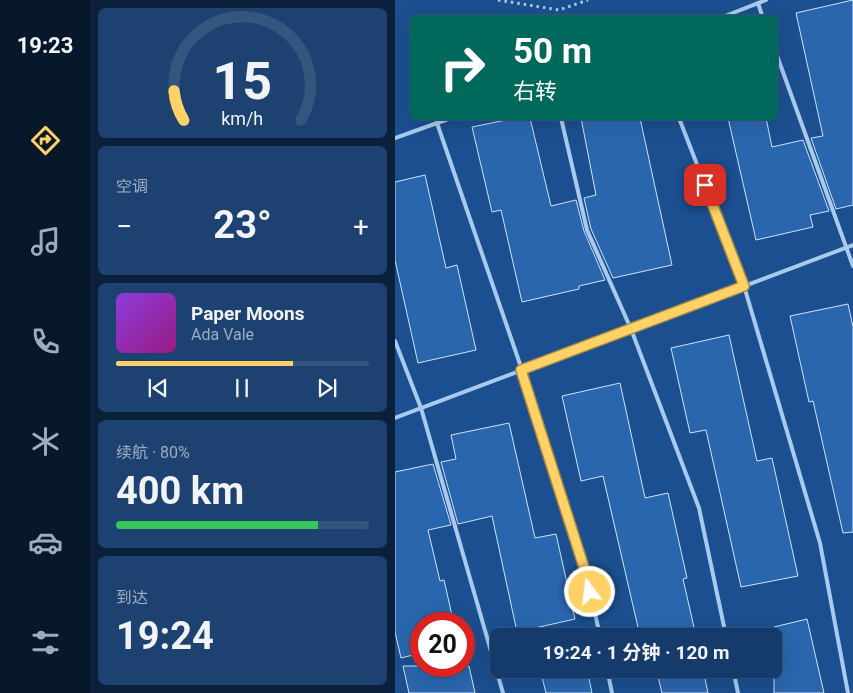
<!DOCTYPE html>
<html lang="zh">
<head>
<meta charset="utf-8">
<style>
	body { margin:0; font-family:Roboto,"Noto Sans SC",sans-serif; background:#1d4271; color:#f1f3f6; height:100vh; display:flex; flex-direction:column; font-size:19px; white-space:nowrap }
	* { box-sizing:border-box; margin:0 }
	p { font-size:16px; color:#9dadc1 }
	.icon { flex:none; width:28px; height:28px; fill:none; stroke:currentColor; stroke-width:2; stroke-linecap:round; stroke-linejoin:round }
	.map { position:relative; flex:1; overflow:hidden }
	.panel { display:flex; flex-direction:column; gap:8px; padding:8px; background:#0b203b; width:305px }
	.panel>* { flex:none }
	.guide { position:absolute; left:15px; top:15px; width:368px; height:105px; border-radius:8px; box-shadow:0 5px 20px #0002,0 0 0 1px #33557e; background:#00695c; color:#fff; overflow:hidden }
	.speed { position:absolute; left:15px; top:612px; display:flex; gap:10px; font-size:25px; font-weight:700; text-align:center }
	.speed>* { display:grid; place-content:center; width:65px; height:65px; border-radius:50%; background:#143b6b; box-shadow:0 5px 20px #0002,0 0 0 1px #33557e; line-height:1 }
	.speed .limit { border:8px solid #d22; background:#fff; color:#111 }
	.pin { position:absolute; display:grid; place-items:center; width:42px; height:42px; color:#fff; margin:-21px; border-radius:10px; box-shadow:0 2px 8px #0006 }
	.me { position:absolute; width:55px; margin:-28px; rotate:345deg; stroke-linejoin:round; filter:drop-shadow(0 0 4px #0008) }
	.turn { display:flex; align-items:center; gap:18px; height:105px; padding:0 20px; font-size:22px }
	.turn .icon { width:65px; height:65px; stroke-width:2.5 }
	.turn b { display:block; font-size:35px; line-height:42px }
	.big { font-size:38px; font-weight:700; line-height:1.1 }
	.panel .tile { flex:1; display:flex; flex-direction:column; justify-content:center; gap:8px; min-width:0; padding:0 18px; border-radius:8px; background:#1d4271 }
	.panel .dial { align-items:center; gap:0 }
	.dial svg { height:130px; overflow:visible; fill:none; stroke:#33557e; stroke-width:7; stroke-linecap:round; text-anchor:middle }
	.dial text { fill:#f1f3f6; stroke:none }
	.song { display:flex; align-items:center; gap:15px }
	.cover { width:60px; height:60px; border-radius:8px; background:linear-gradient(135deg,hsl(270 70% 55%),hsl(310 70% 35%)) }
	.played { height:5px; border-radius:2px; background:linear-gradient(90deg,#ffd166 70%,#33557e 70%) }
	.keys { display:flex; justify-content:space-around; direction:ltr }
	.heat { display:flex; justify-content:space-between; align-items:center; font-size:28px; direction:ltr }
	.charge { height:8px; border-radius:4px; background:linear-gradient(90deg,#34c759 80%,#33557e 0) }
	.trip { position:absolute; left:95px; top:628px; width:292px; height:50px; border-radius:8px; background:#143b6b; box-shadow:0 5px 20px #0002,0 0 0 1px #33557e; font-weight:700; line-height:50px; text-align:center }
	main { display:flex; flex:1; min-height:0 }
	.tab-bar { display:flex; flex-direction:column; width:90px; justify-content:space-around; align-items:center; background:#08182b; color:#9dadc1 }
	.tab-bar .icon { width:35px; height:35px }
	.tab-bar .on { color:#ffd166 }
	.tab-bar b { font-size:22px; color:#f1f3f6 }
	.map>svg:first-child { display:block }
</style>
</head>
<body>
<main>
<nav class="tab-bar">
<b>19:23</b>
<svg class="icon on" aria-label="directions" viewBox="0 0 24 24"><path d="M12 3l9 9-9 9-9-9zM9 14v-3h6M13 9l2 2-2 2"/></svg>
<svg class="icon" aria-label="music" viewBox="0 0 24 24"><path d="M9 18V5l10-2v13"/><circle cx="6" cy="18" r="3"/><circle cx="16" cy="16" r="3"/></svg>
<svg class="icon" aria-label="phone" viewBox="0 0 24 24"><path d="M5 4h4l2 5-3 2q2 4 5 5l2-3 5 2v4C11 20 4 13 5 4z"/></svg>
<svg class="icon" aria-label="climate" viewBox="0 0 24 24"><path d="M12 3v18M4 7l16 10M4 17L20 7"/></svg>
<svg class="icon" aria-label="car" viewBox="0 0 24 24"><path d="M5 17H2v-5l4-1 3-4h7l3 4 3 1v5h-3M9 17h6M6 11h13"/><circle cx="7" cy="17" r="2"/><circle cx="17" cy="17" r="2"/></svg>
<svg class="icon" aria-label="filters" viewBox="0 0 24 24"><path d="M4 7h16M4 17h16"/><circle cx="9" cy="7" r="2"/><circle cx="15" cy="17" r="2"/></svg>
</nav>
<section class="panel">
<div class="tile dial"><svg viewBox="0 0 100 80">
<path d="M14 69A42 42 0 1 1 86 69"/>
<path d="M14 69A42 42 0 0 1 8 51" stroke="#ffd166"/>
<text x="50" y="56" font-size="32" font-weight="700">15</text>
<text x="50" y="72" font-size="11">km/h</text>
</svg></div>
<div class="tile"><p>空调</p>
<div class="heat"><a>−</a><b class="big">23°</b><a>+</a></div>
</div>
<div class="tile">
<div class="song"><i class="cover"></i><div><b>Paper Moons</b><p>Ada Vale</p></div></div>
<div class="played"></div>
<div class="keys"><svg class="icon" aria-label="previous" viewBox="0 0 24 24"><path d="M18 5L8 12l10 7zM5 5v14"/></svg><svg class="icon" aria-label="pause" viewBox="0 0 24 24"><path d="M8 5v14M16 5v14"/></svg><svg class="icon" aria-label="next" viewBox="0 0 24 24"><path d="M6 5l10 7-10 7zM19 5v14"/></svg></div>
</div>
<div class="tile"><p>续航 · 80%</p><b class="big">400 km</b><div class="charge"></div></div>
<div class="tile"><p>到达</p><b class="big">19:24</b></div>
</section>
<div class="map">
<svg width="458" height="693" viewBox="0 0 458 693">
	<rect width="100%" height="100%" fill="#1b4f8f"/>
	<g fill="#2a66ad" stroke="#cfe3fa">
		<path d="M 458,0 L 458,205 L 441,209 L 416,138 L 428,136 L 401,13 Z"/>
		<path d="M 121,118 L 135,118 L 156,206 L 181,200 L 189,231 L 210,280 L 184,286 L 184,289 L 127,302 L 106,210 L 97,212 L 77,127 Z"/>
		<path d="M 186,118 L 245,118 L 277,265 L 218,278 L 196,229 L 189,198 L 201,195 Z"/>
		<path d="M 333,118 L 371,118 L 377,147 L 408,140 L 434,211 L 415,215 L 418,227 L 361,240 Z"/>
		<path d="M 30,175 L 51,268 L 62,265 L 81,350 L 23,363 L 0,260 L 0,182 Z"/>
		<path d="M 453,304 L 458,327 L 458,532 L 448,533 L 418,401 L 414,402 L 395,316 Z"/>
		<path d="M 334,335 L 362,461 L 377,458 L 403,576 L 346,587 L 311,430 L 295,433 L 276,348 Z"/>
		<path d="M 225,383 L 250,498 L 273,493 L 292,578 L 288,579 L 301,636 L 245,636 L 208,476 L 186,481 L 167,396 Z"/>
		<path d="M 114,423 L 140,538 L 161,534 L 180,619 L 122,632 L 97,516 L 63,524 L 46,462 L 61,459 L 56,435 Z"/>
		<path d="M 38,464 L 56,525 L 33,530 L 45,581 L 49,580 L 59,624 L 26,624 L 26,653 L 6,658 L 0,632 L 0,472 Z"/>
		<path d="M 412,619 L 429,693 L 379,693 L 379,627 Z"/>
		<path d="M 8,666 L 74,666 L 80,693 L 14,693 Z"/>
		<path d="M 145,669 L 192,669 L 197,693 L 151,693 Z"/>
		<path d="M 261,669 L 308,669 L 313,693 L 267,693 Z"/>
	</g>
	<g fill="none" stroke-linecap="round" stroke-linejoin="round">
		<path stroke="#a9c9ee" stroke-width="3" stroke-dasharray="2.5 4" stroke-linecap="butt" d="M 103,0 L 164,10 L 193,0"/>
		<g stroke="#a9c9ee" stroke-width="4">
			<path d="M 363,3 L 368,18"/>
			<path d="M 325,18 L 371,0"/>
			<path d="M 380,50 L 458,266"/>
			<path d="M 166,118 L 192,230 L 236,329 L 304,508 L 331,636"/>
			<path d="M 284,118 L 349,286 L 425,543 L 453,693"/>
			<path d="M 42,123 L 127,370 L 192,577 L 205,636"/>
			<path d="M 0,138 L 56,118"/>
			<path d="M 0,341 L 26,408 L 108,693"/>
			<path d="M 0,418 L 458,245"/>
			<path d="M 212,669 L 217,693"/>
			<path d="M 338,669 L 343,693"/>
		</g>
	</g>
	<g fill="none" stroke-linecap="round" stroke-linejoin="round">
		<g stroke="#a68842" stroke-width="12">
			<path id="route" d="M 195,592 L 192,577 L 126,370 L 349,286 L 310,185"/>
		</g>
		<use href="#route" stroke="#ffd166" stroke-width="9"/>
	</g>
</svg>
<div class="speed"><div class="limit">20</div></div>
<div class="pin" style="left:310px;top:185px;background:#d93025"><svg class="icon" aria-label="arrive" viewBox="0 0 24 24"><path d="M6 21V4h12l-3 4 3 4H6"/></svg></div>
<svg class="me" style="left:195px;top:592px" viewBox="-20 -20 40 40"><circle r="17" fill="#ffd166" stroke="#fff" stroke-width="3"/><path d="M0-11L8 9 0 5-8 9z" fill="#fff"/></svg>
<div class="trip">19:24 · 1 分钟 · 120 m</div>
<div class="guide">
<div class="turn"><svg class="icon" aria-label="right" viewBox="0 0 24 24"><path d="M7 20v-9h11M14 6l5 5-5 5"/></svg><div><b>50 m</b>右转</div></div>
</div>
</div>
</main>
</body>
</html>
